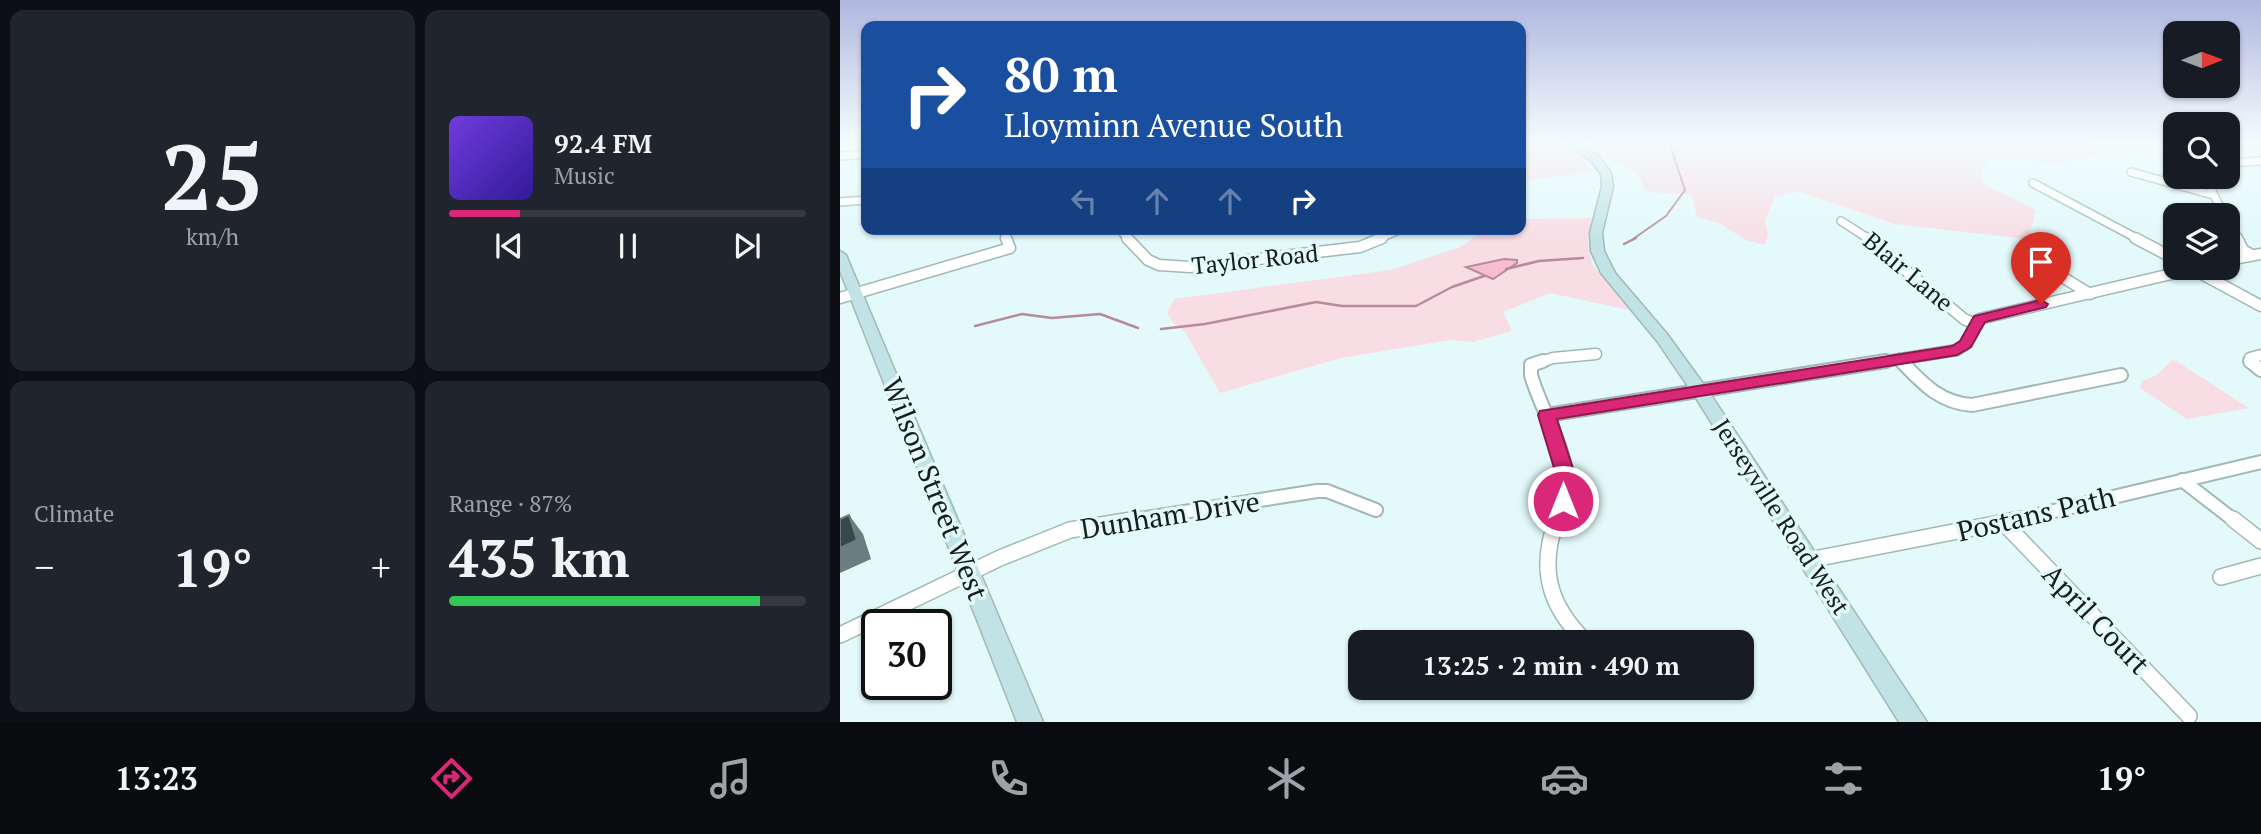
<!DOCTYPE html>
<html lang="en">
<head>
<meta charset="utf-8">
<style>
	body { margin:0; font-family:"PT Serif",serif; background:#20242c; color:#f1f3f6; height:100vh; display:flex; flex-direction:column; font-size:26px; white-space:nowrap }
	* { box-sizing:border-box; margin:0 }
	p { font-size:23px; color:#9ea1a6 }
	.icon { flex:none; width:38px; height:38px; fill:none; stroke:currentColor; stroke-width:2; stroke-linecap:round; stroke-linejoin:round }
	.map { position:relative; flex:1; overflow:hidden }
	.drawer { display:flex; flex-direction:column; gap:10px; padding:10px; background:#0d0f14; width:840px }
	.drawer>* { flex:none }
	.guide { position:absolute; left:21px; top:21px; width:665px; height:214px; border-radius:14px; box-shadow:0 2px 5px #0004; background:#1a4fa0; color:#fff; overflow:hidden }
	.needle { width:46px; rotate:89deg }
	.buttons { position:absolute; left:1323px; top:21px; display:grid; gap:14px }
	.buttons a { display:grid; place-items:center; width:77px; height:77px; border-radius:14px; background:#171b24; box-shadow:0 2px 5px #0004; font-size:35px }
	.speed { position:absolute; left:21px; top:609px; display:flex; gap:14px; font-size:35px; font-weight:700; text-align:center }
	.speed>* { display:grid; place-content:center; width:91px; height:91px; border-radius:50%; background:#171b24; box-shadow:0 2px 5px #0004; line-height:1 }
	.speed .limit { border:4px solid #111; border-radius:10px; background:#fff; color:#111 }
	.pin { position:absolute; display:grid; place-items:center; width:60px; height:60px; color:#fff; margin:-72px -30px; border-radius:50% 50% 50% 0; rotate:-45deg; box-shadow:0 0 7px #0007 }
	.pin .icon { rotate:45deg }
	.me { position:absolute; width:77px; margin:-38px; rotate:0deg; stroke-linejoin:round; filter:drop-shadow(0 0 5px #0008) }
	.turn { display:flex; align-items:center; gap:24px; height:147px; padding:0 28px; font-size:32px }
	.turn .icon { width:91px; height:91px; stroke-width:2.5 }
	.turn b { display:block; font-size:49px; line-height:60px }
	.lanes { display:flex; align-items:center; height:66px; padding:0 28px; background:#0003; justify-content:center; gap:35px; direction:ltr }
	.lanes .off { opacity:.35 }
	.big { font-size:52px; font-weight:600; line-height:1.1 }
	.drawer .widget { flex:1; display:flex; flex-direction:column; justify-content:center; gap:10px; min-width:0; padding:0 24px; border-radius:14px; background:#20242c }
	.drawer .dial { align-items:center; gap:0 }
	.dial b { font-size:91px; line-height:1 }
	.song { display:flex; align-items:center; gap:21px }
	.cover { width:84px; height:84px; border-radius:10px; background:linear-gradient(135deg,hsl(260 70% 55%),hsl(250 70% 35%)) }
	.played { height:7px; border-radius:4px; background:linear-gradient(90deg,#db2777 20%,#363941 20%) }
	.keys { display:flex; justify-content:space-around; direction:ltr }
	.heat { display:flex; justify-content:space-between; align-items:center; font-size:38px; direction:ltr }
	.charge { height:10px; border-radius:5px; background:linear-gradient(90deg,#34c759 87%,#363941 0) }
	.drawer .tiles { flex:1; display:grid; gap:10px; grid-template-columns:repeat(2,1fr) }
	.trip { position:absolute; left:508px; top:630px; width:406px; height:70px; border-radius:14px; background:#171b24; box-shadow:0 2px 5px #0004; font-weight:600; line-height:70px; text-align:center }
	.tabs { display:flex; height:112px; justify-content:space-around; align-items:center; background:#090b0e; color:#9ea1a6 }
	.tabs .icon { width:49px; height:49px }
	.tabs .on { color:#db2777 }
	.tabs b { font-size:32px; color:#f1f3f6 }
	main { display:flex; flex:1; min-height:0 }
	.map>svg:first-child { display:block }
</style>
</head>
<body>
<main>
<section class="drawer">
<div class="tiles">
<div class="widget dial"><b>25</b><p>km/h</p></div>
<div class="widget">
<div class="song"><i class="cover"></i><div><b>92.4 FM</b><p>Music</p></div></div>
<div class="played"></div>
<div class="keys"><svg class="icon" aria-label="previous" viewBox="0 0 24 24"><path d="M18 5L8 12l10 7zM5 5v14"/></svg><svg class="icon" aria-label="pause" viewBox="0 0 24 24"><path d="M8 5v14M16 5v14"/></svg><svg class="icon" aria-label="next" viewBox="0 0 24 24"><path d="M6 5l10 7-10 7zM19 5v14"/></svg></div>
</div>
<div class="widget"><p>Climate</p>
<div class="heat"><a>−</a><b class="big">19°</b><a>+</a></div>
</div>
<div class="widget"><p>Range · 87%</p><b class="big">435 km</b><div class="charge"></div></div>
</div>
</section>
<div class="map">
<svg width="1421" height="722" viewBox="0 0 1421 722">
	<rect width="100%" height="100%" fill="#e3f9fa"/>
	<g fill="#f8dde5">
		<path d="M 681,142 C 717,141 734,137 752,172 L 681,181 Z"/>
		<path d="M 744,142 L 1249,142 L 1262,153 L 1215,164 L 1178,158 L 1149,159 L 1140,174 L 1143,184 L 1196,210 L 1188,239 L 1055,224 L 957,191 L 935,197 L 925,222 L 928,235 L 925,245 L 906,240 L 879,223 L 857,217 L 852,196 C 837,190 821,196 806,190 L 798,175 Z"/>
		<path d="M 750,218 L 753,220 L 748,241 L 752,264 L 789,310 L 710,293 L 663,312 L 672,331 L 633,342 L 610,340 L 501,358 L 380,393 L 345,332 L 334,324 L 327,313 L 334,299 L 551,270 L 620,247 L 647,229 L 681,229 L 681,219 Z"/>
		<path d="M 1333,359 L 1409,408 L 1347,419 L 1300,388 L 1302,381 L 1317,375 Z"/>
	</g>
	<path fill="#fabcd1" stroke="#b68c9b" stroke-width="2" d="M 664,259 L 677,260 L 677,263 L 653,279 L 626,267 Z"/>
	<g fill="none" stroke-linecap="round" stroke-linejoin="round">
		<path stroke="#b68c9b" stroke-width="2" d="M 793,239 L 826,216 L 845,190 L 829,142"/>
		<g stroke="#b68c9b" stroke-width="2.5">
			<path d="M 784,244 L 796,238"/>
			<path d="M 666,269 L 699,261 L 743,258"/>
			<path d="M 135,326 L 182,314 L 212,318 L 260,314 L 298,328"/>
			<path d="M 321,329 L 365,324 L 476,302 L 502,306 L 576,306 L 612,287 L 644,276"/>
		</g>
		<g stroke="#a2b7b8" stroke-width="10">
			<g id="minor-far3">
				<path d="M 0,156 L 26,154"/>
				<path d="M 1388,163 L 1421,161"/>
				<path d="M 1291,172 L 1373,195"/>
				<path d="M 1365,177 L 1384,215"/>
				<path d="M 1193,183 L 1298,239"/>
				<path d="M 0,202 L 26,200"/>
				<path d="M 1001,221 L 1029,239"/>
				<path d="M 1388,221 L 1397,239"/>
				<path d="M 279,229 L 289,239"/>
				<path d="M 538,239 L 561,229"/>
			</g>
		</g>
		<g stroke="#a2b7b8" stroke-width="13">
			<g id="minor-far2">
				<path d="M 287,238 L 308,260 L 319,265 L 350,267 L 520,247 L 542,238"/>
				<path d="M 1027,238 L 1124,319 L 1135,324"/>
				<path d="M 1295,238 L 1335,259"/>
				<path d="M 1397,238 L 1403,250 L 1410,254"/>
				<path d="M 1188,256 L 1250,294"/>
				<path d="M 1388,260 L 1421,254"/>
				<path d="M 1351,268 L 1421,306"/>
				<path d="M 0,298 L 170,248 L 166,238"/>
				<path d="M 1059,359 L 1063,363"/>
				<path d="M 697,363 L 713,358 L 756,354"/>
				<path d="M 1035,363 L 1117,350 L 1126,344 L 1139,319 L 1357,268"/>
				<path d="M 1410,363 L 1410,358 L 1421,355"/>
			</g>
		</g>
		<g stroke="#a2b7b8" stroke-width="16">
			<g id="minor-far1">
				<path d="M 703,361 L 691,365 L 691,375 C 700,409 731,455 726,490 C 725,501 720,511 716,521"/>
				<path d="M 1061,361 C 1082,383 1100,403 1132,405 L 1281,375"/>
				<path d="M 1410,361 L 1421,370"/>
				<path d="M 707,415 L 1046,361"/>
				<path d="M 1342,480 L 1395,521"/>
				<path d="M 287,521 L 477,491 L 487,491 L 536,510"/>
				<path d="M 1172,521 L 1421,462"/>
			</g>
		</g>
		<g stroke="#a2b7b8" stroke-width="18">
			<g id="minor">
				<path d="M 717,519 C 698,569 709,606 746,642"/>
				<path d="M 1393,519 L 1421,541"/>
				<path d="M 1164,523 L 1349,716"/>
				<path d="M 969,560 L 1180,519"/>
				<path d="M 1381,577 L 1421,566"/>
				<path d="M 0,635 L 160,558 L 230,530 L 298,519"/>
			</g>
		</g>
		<g stroke="#a2b7b8" stroke-width="3">
			<g id="secondary">
				<path d="M 727,142 L 738,142 L 759,156 L 771,173 L 773,187 L 762,233 L 764,251 L 775,273 L 827,334 L 867,389 L 1087,722 L 1059,722 L 854,395 L 817,341 L 761,273 L 751,251 L 750,233 L 762,187 L 761,174 L 751,161 Z"/>
				<path d="M 0,251 L 6,255 L 203,722 L 177,722 L 0,271 Z"/>
			</g>
		</g>
		<use href="#minor-far3" stroke="#fff" stroke-width="7"/>
		<use href="#minor-far2" stroke="#fff" stroke-width="10"/>
		<use href="#minor-far1" stroke="#fff" stroke-width="12"/>
		<use href="#minor" stroke="#fff" stroke-width="15"/>
		<use href="#secondary" fill="#c1e3e5" fill-rule="evenodd"/>
	</g>
	<path fill="#6a7d7f" d="M 9,515 L 23,534 L 31,559 L 0,573 L 0,548 Z"/>
	<path fill="#36484a" stroke="#6a7d7f" stroke-width="2" d="M 9,515 L 17,540 L 0,548 L 0,519 Z"/>
	<linearGradient id="sky" x2="0" y2="1"><stop stop-color="#afb7df"/><stop offset="0.58" stop-color="#f2fcfd"/><stop offset="1" stop-color="#f2fcfd" stop-opacity="0"/></linearGradient>
	<rect width="1421" height="243" fill="url(#sky)"/>
	<path fill="#db2777" stroke="#8e194d" stroke-width="2" d="M 1201,300 L 1208,304 L 1206,307 L 1145,322 L 1131,347 L 1117,355 L 717,419 L 737,481 L 730,506 L 723,508 L 716,506 L 713,501 L 718,481 L 698,415 L 700,411 L 1112,346 L 1120,341 L 1134,316 Z"/>
	<g text-anchor="middle" stroke-width="7" stroke-linejoin="round" paint-order="stroke">
		<g font-size="24" fill="#161d1e" stroke="#e3f9fa">
			<text transform="translate(415 260) rotate(-6)" y="8">Taylor Road</text>
			<text transform="translate(1068 272) rotate(40)" y="8">Blair Lane</text>
			<text transform="translate(941 517) rotate(57)" y="8">Jerseyville Road West</text>
		</g>
		<g font-size="28" fill="#161d1e" stroke="#e3f9fa">
			<text transform="translate(95 489) rotate(68)" y="10">Wilson Street West</text>
			<text transform="translate(1196 514) rotate(-13)" y="10">Postans Path</text>
			<text transform="translate(330 515) rotate(-9)" y="10">Dunham Drive</text>
			<text transform="translate(1256 619) rotate(46)" y="10">April Court</text>
		</g>
	</g>
</svg>
<div class="buttons">
<a><svg class="needle" viewBox="-14 -14 28 28"><path d="M0-13l5 13h-10z" fill="#e53935"/><path d="M0 13l5-13h-10z" fill="#9ea1a6"/></svg></a>
<a><svg class="icon" aria-label="search" viewBox="0 0 24 24"><circle cx="10" cy="10" r="6"/><path d="M15 15l6 6"/></svg></a>
<a><svg class="icon" aria-label="layers" viewBox="0 0 24 24"><path d="M12 4l9 5-9 5-9-5zM3 14l9 5 9-5"/></svg></a>
</div>
<div class="speed"><div class="limit">30</div></div>
<div class="pin" style="left:1201px;top:304px;background:#d93025"><svg class="icon" aria-label="arrive" viewBox="0 0 24 24"><path d="M6 21V4h12l-3 4 3 4H6"/></svg></div>
<svg class="me" style="left:723px;top:501px" viewBox="-20 -20 40 40"><circle r="17" fill="#db2777" stroke="#fff" stroke-width="3"/><path d="M0-11L8 9 0 5-8 9z" fill="#fff"/></svg>
<div class="trip">13:25 · 2 min · 490 m</div>
<div class="guide">
<div class="turn"><svg class="icon" aria-label="right" viewBox="0 0 24 24"><path d="M7 20v-9h11M14 6l5 5-5 5"/></svg><div><b>80 m</b>Lloyminn Avenue South</div></div>
<div class="lanes"><svg class="icon off" aria-label="left" viewBox="0 0 24 24"><path d="M17 20v-9H6M10 6l-5 5 5 5"/></svg><svg class="icon off" aria-label="ahead" viewBox="0 0 24 24"><path d="M12 20V5M6 11l6-6 6 6"/></svg><svg class="icon off" aria-label="ahead" viewBox="0 0 24 24"><path d="M12 20V5M6 11l6-6 6 6"/></svg><svg class="icon" aria-label="right" viewBox="0 0 24 24"><path d="M7 20v-9h11M14 6l5 5-5 5"/></svg></div>
</div>
</div>
</main>
<nav class="tabs">
<b>13:23</b>
<svg class="icon on" aria-label="directions" viewBox="0 0 24 24"><path d="M12 3l9 9-9 9-9-9zM9 14v-3h6M13 9l2 2-2 2"/></svg>
<svg class="icon" aria-label="music" viewBox="0 0 24 24"><path d="M9 18V5l10-2v13"/><circle cx="6" cy="18" r="3"/><circle cx="16" cy="16" r="3"/></svg>
<svg class="icon" aria-label="phone" viewBox="0 0 24 24"><path d="M5 4h4l2 5-3 2q2 4 5 5l2-3 5 2v4C11 20 4 13 5 4z"/></svg>
<svg class="icon" aria-label="climate" viewBox="0 0 24 24"><path d="M12 3v18M4 7l16 10M4 17L20 7"/></svg>
<svg class="icon" aria-label="car" viewBox="0 0 24 24"><path d="M5 17H2v-5l4-1 3-4h7l3 4 3 1v5h-3M9 17h6M6 11h13"/><circle cx="7" cy="17" r="2"/><circle cx="17" cy="17" r="2"/></svg>
<svg class="icon" aria-label="filters" viewBox="0 0 24 24"><path d="M4 7h16M4 17h16"/><circle cx="9" cy="7" r="2"/><circle cx="15" cy="17" r="2"/></svg>
<b>19°</b>
</nav>
</body>
</html>
